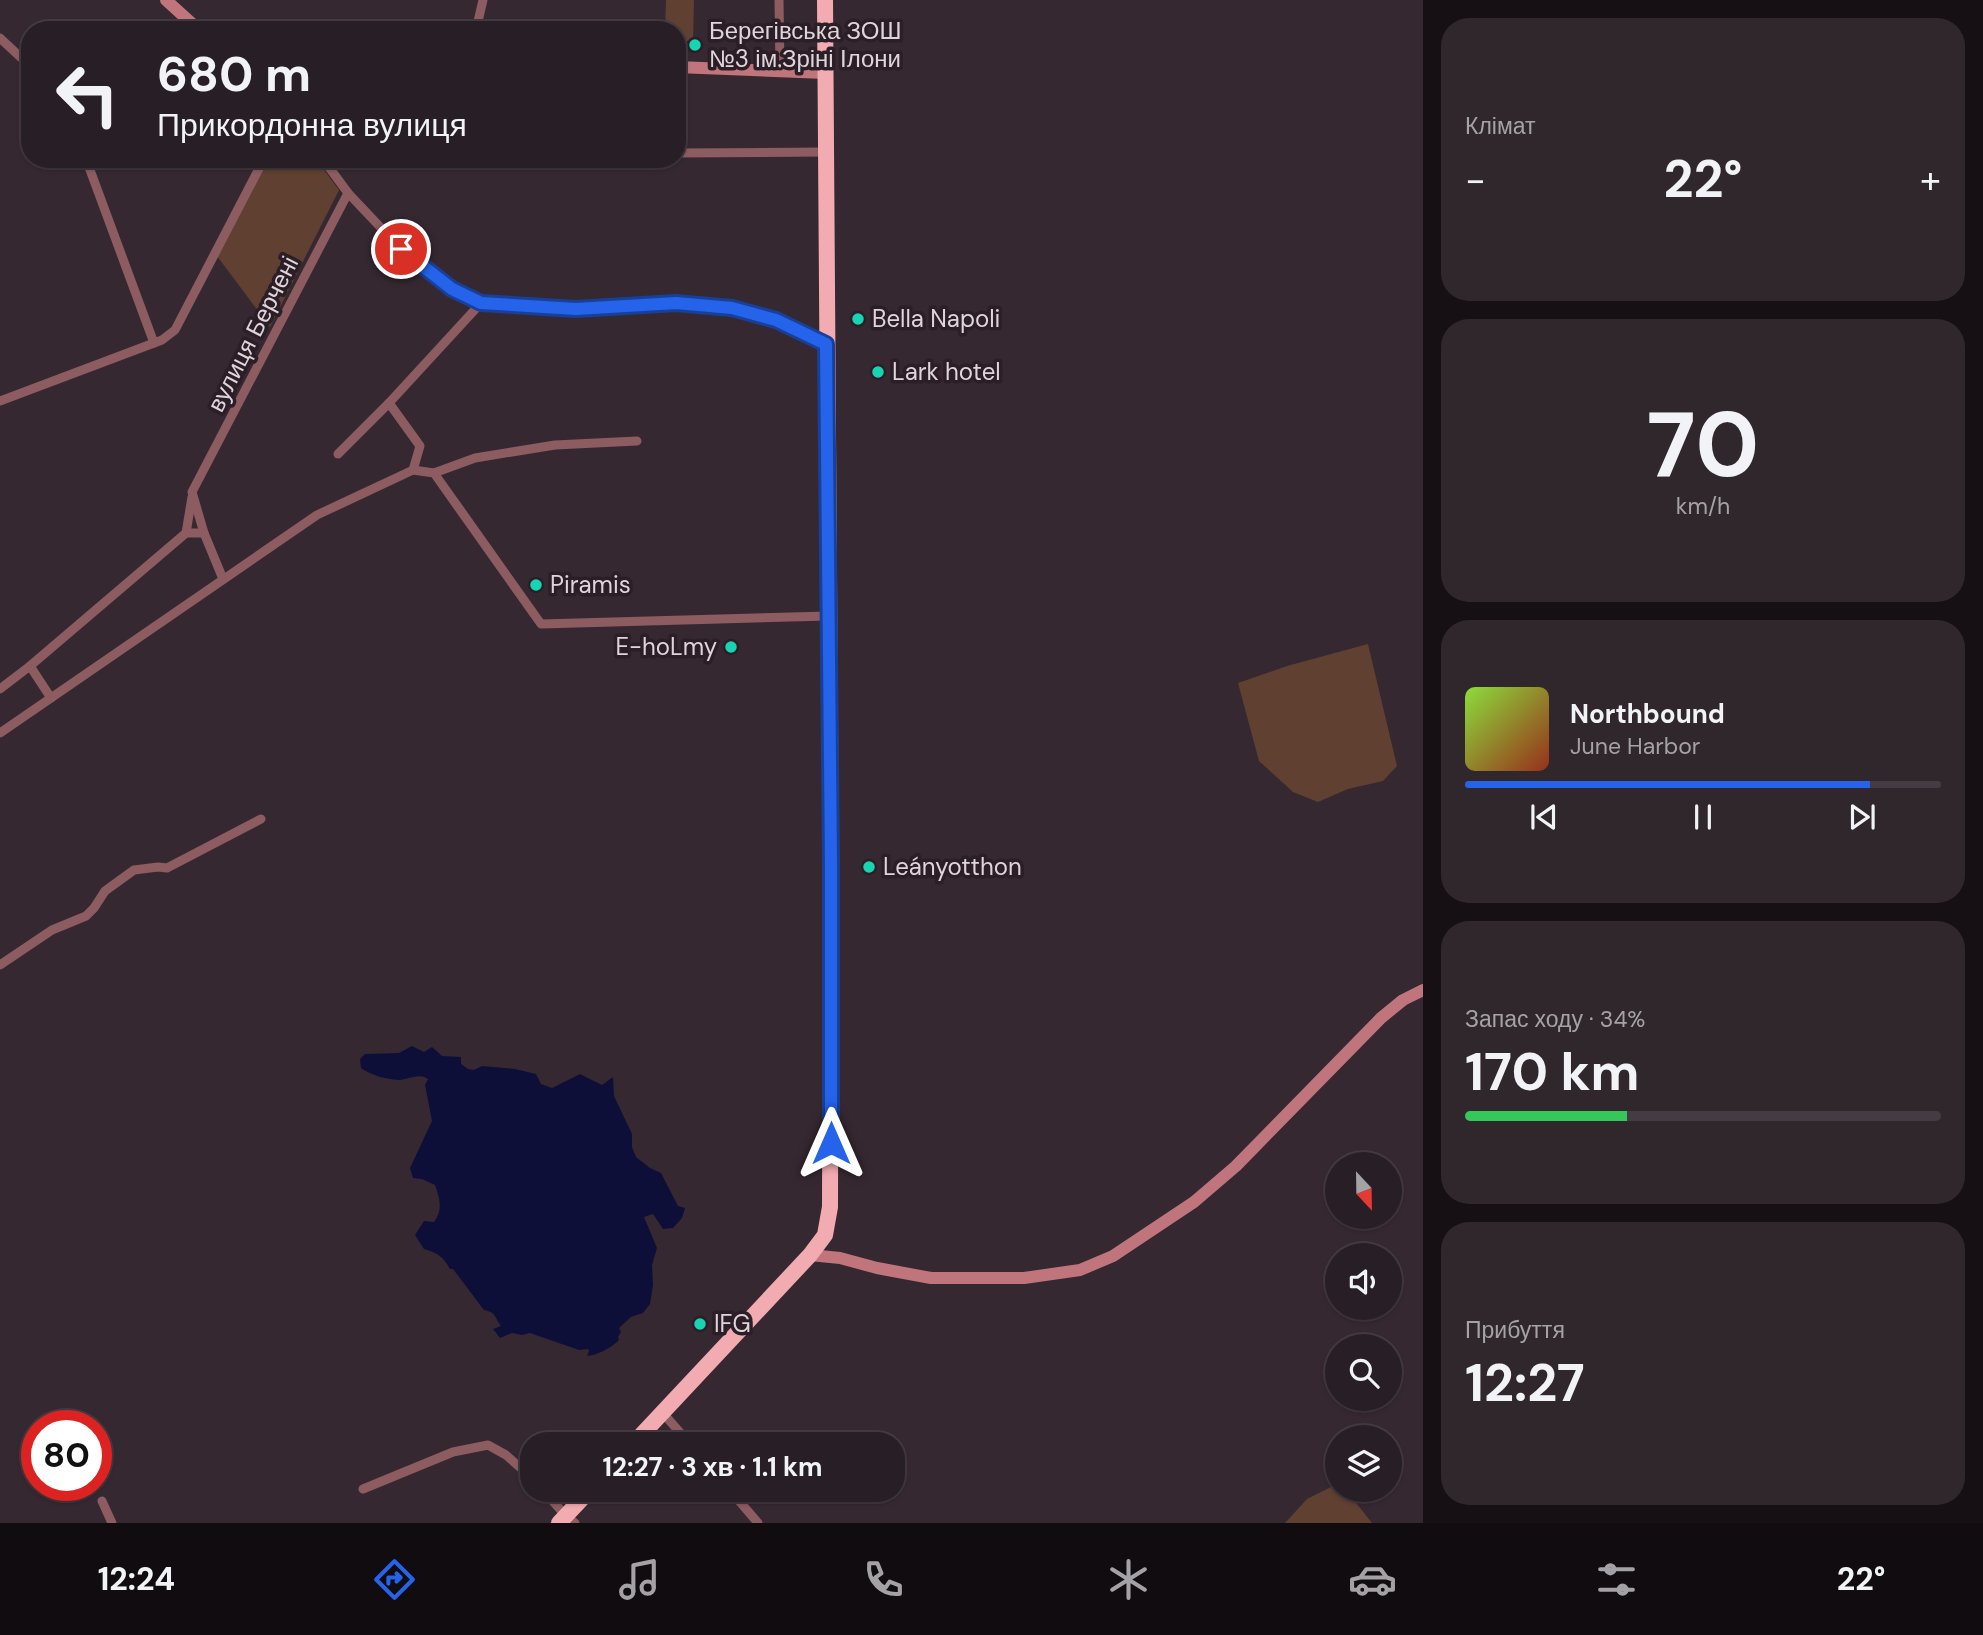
<!DOCTYPE html>
<html lang="uk">
<head>
<meta charset="utf-8">
<style>
	body { margin:0; font-family:"DM Sans",sans-serif; background:#30272d; color:#f1f3f6; height:100vh; display:flex; flex-direction:column; font-size:26px; white-space:nowrap }
	* { box-sizing:border-box; margin:0 }
	p { font-size:23px; color:#a5a2a7 }
	.icon { flex:none; width:38px; height:38px; fill:none; stroke:currentColor; stroke-width:2; stroke-linecap:round; stroke-linejoin:round }
	.map { position:relative; flex:1; overflow:hidden }
	.details { display:flex; flex-direction:column; gap:18px; padding:18px; background:#161014; width:560px }
	.details>* { flex:none }
	.banner { position:absolute; left:21px; top:21px; width:665px; height:147px; border-radius:28px; box-shadow:0 2px 5px #0004,0 0 0 2px #443c42; background:#281e25; color:#f1f3f6; overflow:hidden }
	.needle { width:46px; rotate:158deg }
	.tools { position:absolute; left:1325px; top:1152px; display:grid; gap:14px }
	.tools a { display:grid; place-items:center; width:77px; height:77px; border-radius:50%; background:#281e25; box-shadow:0 2px 5px #0004,0 0 0 2px #443c42; font-size:35px }
	.speed { position:absolute; left:21px; top:1410px; display:flex; gap:14px; font-size:35px; font-weight:700; text-align:center }
	.speed>* { display:grid; place-content:center; width:91px; height:91px; border-radius:50%; background:#281e25; box-shadow:0 2px 5px #0004,0 0 0 2px #443c42; line-height:1 }
	.speed .limit { border:10px solid #d22; background:#fff; color:#111 }
	.pin { position:absolute; display:grid; place-items:center; width:60px; height:60px; color:#fff; margin:-30px; border:4px solid #fff; border-radius:50%; box-shadow:0 2px 7px #0007 }
	.me { position:absolute; width:77px; margin:-38px; rotate:0deg; stroke-linejoin:round; filter:drop-shadow(0 0 5px #0008) }
	.turn { display:flex; align-items:center; gap:24px; height:147px; padding:0 21px; font-size:32px }
	.turn .icon { width:91px; height:91px; stroke-width:2.5 }
	.turn b { display:block; font-size:49px; line-height:60px }
	.big { font-size:52px; font-weight:700; line-height:1.1 }
	.details .card { flex:1; display:flex; flex-direction:column; justify-content:center; gap:10px; min-width:0; padding:0 24px; border-radius:28px; background:#30272d }
	.details .dial { align-items:center; gap:0 }
	.dial b { font-size:91px; line-height:1 }
	.song { display:flex; align-items:center; gap:21px }
	.cover { width:84px; height:84px; border-radius:10px; background:linear-gradient(135deg,hsl(90 70% 55%),hsl(10 70% 35%)) }
	.played { height:7px; border-radius:4px; background:linear-gradient(90deg,#2563eb 85%,#443c42 85%) }
	.keys { display:flex; justify-content:space-around; direction:ltr }
	.heat { display:flex; justify-content:space-between; align-items:center; font-size:38px; direction:ltr }
	.charge { height:10px; border-radius:5px; background:linear-gradient(90deg,#34c759 34%,#443c42 0) }
	.trip { position:absolute; left:520px; top:1432px; width:385px; height:70px; border-radius:28px; background:#281e25; box-shadow:0 2px 5px #0004,0 0 0 2px #443c42; font-weight:700; line-height:70px; text-align:center }
	.tabs { display:flex; height:112px; justify-content:space-around; align-items:center; background:#100c0f; color:#a5a2a7 }
	.tabs .icon { width:49px; height:49px }
	.tabs .on { color:#2563eb }
	.tabs b { font-size:32px; color:#f1f3f6 }
	main { display:flex; flex:1; min-height:0 }
	.map>svg:first-child { display:block }
</style>
</head>
<body>
<main>
<div class="map">
<svg width="1423" height="1523" viewBox="0 0 1423 1523">
	<rect width="100%" height="100%" fill="#362831"/>
	<g fill="#5f4031">
		<path d="M 666,0 L 694,0 L 693,41 L 677,41 L 677,30 L 665,30 Z"/>
		<path d="M 268,159 L 316,159 L 339,190 L 270,327 L 217,256 Z"/>
		<path d="M 1368,644 L 1397,766 L 1383,781 L 1348,789 L 1318,802 L 1293,792 L 1259,761 L 1238,683 L 1287,666 Z"/>
		<path d="M 1337,1484 L 1337,1489 L 1345,1489 L 1372,1523 L 1285,1523 L 1307,1499 Z"/>
	</g>
	<path fill="#0d0f39" d="M 412,1046 L 424,1052 L 432,1047 L 442,1056 L 461,1057 L 461,1064 L 468,1069 L 474,1070 L 482,1066 L 515,1069 L 536,1074 L 541,1084 L 552,1088 L 580,1074 L 602,1085 L 613,1077 L 614,1096 L 632,1134 L 632,1147 L 636,1157 L 650,1168 L 661,1173 L 678,1206 L 685,1208 L 682,1218 L 673,1228 L 663,1229 L 653,1214 L 644,1217 L 657,1248 L 652,1265 L 653,1285 L 650,1304 L 643,1313 L 631,1317 L 619,1328 L 621,1332 L 618,1337 L 619,1340 C 611,1348 598,1355 587,1356 L 589,1351 L 588,1349 L 579,1350 L 530,1333 L 522,1335 L 512,1333 L 500,1338 L 493,1329 L 501,1326 C 495,1318 496,1312 484,1310 L 453,1269 L 450,1269 C 443,1256 437,1253 424,1249 L 415,1235 L 424,1221 L 434,1222 C 443,1210 440,1199 435,1185 L 422,1179 L 413,1178 L 410,1168 L 432,1121 L 425,1085 L 428,1079 C 419,1073 410,1079 400,1080 C 388,1080 370,1075 361,1068 L 360,1059 L 365,1054 L 399,1053 Z"/>
	<g fill="none" stroke-linecap="round" stroke-linejoin="round">
		<g stroke="#8c5c61" stroke-width="9">
			<path d="M 779,0 L 780,71"/>
			<path d="M 476,30 L 483,0"/>
			<path d="M 0,38 L 30,66"/>
			<path d="M 677,153 L 825,152"/>
			<path d="M 86,159 L 154,343"/>
			<path d="M 323,159 L 348,193 L 401,249 L 452,289 L 481,303 L 576,309 L 676,303 L 732,308 L 776,320 L 826,344"/>
			<path d="M 0,401 L 162,340 L 175,330 L 264,159"/>
			<path d="M 338,454 L 389,403"/>
			<path d="M 413,470 L 434,473 L 541,624 L 829,616"/>
			<path d="M 434,473 L 475,458 L 555,445 L 637,441"/>
			<path d="M 186,533 L 192,497"/>
			<path d="M 223,579 L 204,533 L 192,492 L 348,193"/>
			<path d="M 0,689 L 30,666"/>
			<path d="M 51,698 L 30,666 L 186,533 L 204,533"/>
			<path d="M 0,733 L 317,515 L 413,470 L 420,446 L 389,403 L 481,303"/>
			<path d="M 0,965 L 52,930 L 86,916 L 94,908 L 105,891 L 134,870 L 158,867 L 167,868 L 261,819"/>
			<path d="M 662,1412 L 690,1444"/>
			<path d="M 363,1489 L 453,1452 L 488,1445 L 506,1455 L 532,1478"/>
			<path d="M 542,1489 L 566,1516 L 575,1523"/>
			<path d="M 729,1489 L 758,1523"/>
			<path d="M 102,1501 L 112,1523"/>
		</g>
		<g stroke="#c0757d" stroke-width="12">
			<path d="M 166,0 L 199,30"/>
			<path d="M 677,67 L 825,73"/>
			<path d="M 810,1255 L 840,1258 L 877,1268 L 931,1278 L 1024,1278 L 1080,1270 L 1113,1256 L 1194,1202 L 1236,1166 L 1381,1018 L 1403,1000 L 1423,990"/>
		</g>
		<g stroke="#f2abb1" stroke-width="16">
			<path d="M 633,1444 L 810,1255 L 825,1235 L 830,1207 L 831,864 L 825,0"/>
			<path d="M 559,1523 L 591,1489"/>
		</g>
	</g>
	<g fill="none" stroke-linecap="round" stroke-linejoin="round">
		<g stroke="#184099" stroke-width="18">
			<path id="route" d="M 401,249 L 452,289 L 481,303 L 576,309 L 676,303 L 732,308 L 776,320 L 826,344 L 831,864 L 831,1143"/>
		</g>
		<use href="#route" stroke="#2563eb" stroke-width="12"/>
	</g>
	<g fill="#17d5b3" stroke="#2c1e27" stroke-width="2.5">
		<circle cx="695" cy="45" r="7"/>
		<circle cx="858" cy="319" r="7"/>
		<circle cx="878" cy="372" r="7"/>
		<circle cx="536" cy="585" r="7"/>
		<circle cx="731" cy="647" r="7"/>
		<circle cx="869" cy="867" r="7"/>
		<circle cx="700" cy="1324" r="7"/>
	</g>
	<g text-anchor="middle" stroke-width="7" stroke-linejoin="round" paint-order="stroke">
		<g font-size="24" fill="#ded5da" stroke="#2c1e27" text-anchor="start">
			<text x="709" y="39">Берегівська ЗОШ<tspan x="709" dy="28">№3 ім.Зріні Ілони</tspan></text>
			<text x="872" y="327">Bella Napoli</text>
			<text x="892" y="380">Lark hotel</text>
			<text x="550" y="593">Piramis</text>
			<text x="717" y="655" text-anchor="end">E-hoLmy</text>
			<text x="883" y="875">Leányotthon</text>
			<text x="714" y="1332">IFG</text>
		</g>
		<g font-size="24" fill="#ded5da" stroke="#2c1e27">
			<text transform="translate(253 334) rotate(-63)" y="8">вулиця Берчені</text>
		</g>
	</g>
</svg>
<div class="tools">
<a><svg class="needle" viewBox="-14 -14 28 28"><path d="M0-13l5 13h-10z" fill="#e53935"/><path d="M0 13l5-13h-10z" fill="#a5a2a7"/></svg></a>
<a><svg class="icon" aria-label="sound" viewBox="0 0 24 24"><path d="M4 9h4l5-4v14l-5-4H4zM17 9q2 3 0 6"/></svg></a>
<a><svg class="icon" aria-label="search" viewBox="0 0 24 24"><circle cx="10" cy="10" r="6"/><path d="M15 15l6 6"/></svg></a>
<a><svg class="icon" aria-label="layers" viewBox="0 0 24 24"><path d="M12 4l9 5-9 5-9-5zM3 14l9 5 9-5"/></svg></a>
</div>
<div class="speed"><div class="limit">80</div></div>
<div class="pin" style="left:401px;top:249px;background:#d93025"><svg class="icon" aria-label="arrive" viewBox="0 0 24 24"><path d="M6 21V4h12l-3 4 3 4H6"/></svg></div>
<svg class="me" style="left:831px;top:1143px" viewBox="-20 -20 40 40"><path d="M0-17L14 15 0 8-14 15z" fill="#2563eb" stroke="#fff" stroke-width="4"/></svg>
<div class="trip">12:27 · 3 хв · 1.1 km</div>
<div class="banner">
<div class="turn"><svg class="icon" aria-label="left" viewBox="0 0 24 24"><path d="M17 20v-9H6M10 6l-5 5 5 5"/></svg><div><b>680 m</b>Прикордонна вулиця</div></div>
</div>
</div>
<section class="details">
<div class="card"><p>Клімат</p>
<div class="heat"><a>−</a><b class="big">22°</b><a>+</a></div>
</div>
<div class="card dial"><b>70</b><p>km/h</p></div>
<div class="card">
<div class="song"><i class="cover"></i><div><b>Northbound</b><p>June Harbor</p></div></div>
<div class="played"></div>
<div class="keys"><svg class="icon" aria-label="previous" viewBox="0 0 24 24"><path d="M18 5L8 12l10 7zM5 5v14"/></svg><svg class="icon" aria-label="pause" viewBox="0 0 24 24"><path d="M8 5v14M16 5v14"/></svg><svg class="icon" aria-label="next" viewBox="0 0 24 24"><path d="M6 5l10 7-10 7zM19 5v14"/></svg></div>
</div>
<div class="card"><p>Запас ходу · 34%</p><b class="big">170 km</b><div class="charge"></div></div>
<div class="card"><p>Прибуття</p><b class="big">12:27</b></div>
</section>
</main>
<nav class="tabs">
<b>12:24</b>
<svg class="icon on" aria-label="directions" viewBox="0 0 24 24"><path d="M12 3l9 9-9 9-9-9zM9 14v-3h6M13 9l2 2-2 2"/></svg>
<svg class="icon" aria-label="music" viewBox="0 0 24 24"><path d="M9 18V5l10-2v13"/><circle cx="6" cy="18" r="3"/><circle cx="16" cy="16" r="3"/></svg>
<svg class="icon" aria-label="phone" viewBox="0 0 24 24"><path d="M5 4h4l2 5-3 2q2 4 5 5l2-3 5 2v4C11 20 4 13 5 4z"/></svg>
<svg class="icon" aria-label="climate" viewBox="0 0 24 24"><path d="M12 3v18M4 7l16 10M4 17L20 7"/></svg>
<svg class="icon" aria-label="car" viewBox="0 0 24 24"><path d="M5 17H2v-5l4-1 3-4h7l3 4 3 1v5h-3M9 17h6M6 11h13"/><circle cx="7" cy="17" r="2"/><circle cx="17" cy="17" r="2"/></svg>
<svg class="icon" aria-label="filters" viewBox="0 0 24 24"><path d="M4 7h16M4 17h16"/><circle cx="9" cy="7" r="2"/><circle cx="15" cy="17" r="2"/></svg>
<b>22°</b>
</nav>
</body>
</html>
